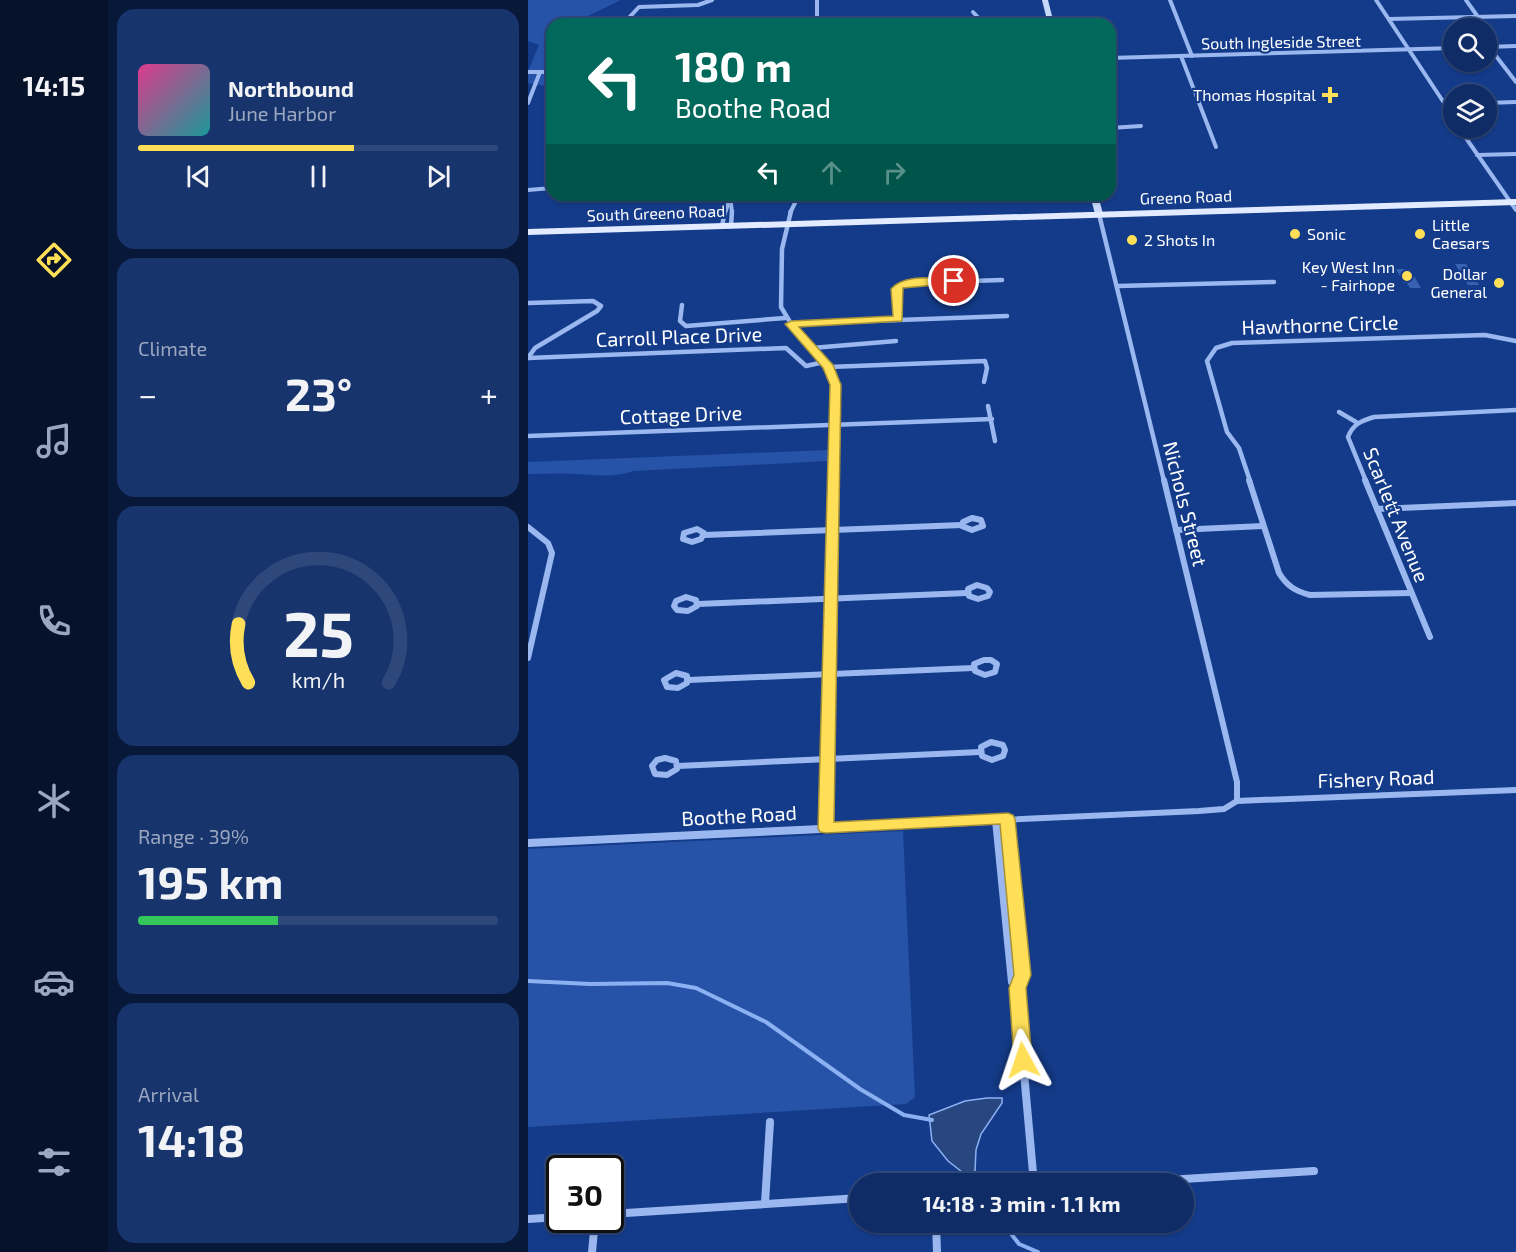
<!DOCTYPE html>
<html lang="en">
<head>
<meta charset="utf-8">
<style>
	body { margin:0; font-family:"Exo 2",sans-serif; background:#18346d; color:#f1f3f6; height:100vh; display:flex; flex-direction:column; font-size:22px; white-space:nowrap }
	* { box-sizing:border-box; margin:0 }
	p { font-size:20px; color:#9ba7c0 }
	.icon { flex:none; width:33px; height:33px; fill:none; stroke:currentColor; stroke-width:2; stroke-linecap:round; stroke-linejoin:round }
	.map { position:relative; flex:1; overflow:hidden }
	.drawer { display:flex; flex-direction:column; gap:9px; padding:9px; background:#081839; width:420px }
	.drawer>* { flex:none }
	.banner { position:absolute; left:18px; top:18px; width:570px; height:183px; border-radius:18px; box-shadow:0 2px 4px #0004,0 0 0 2px #2f487b; background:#00695c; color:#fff; overflow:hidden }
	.tools { position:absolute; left:915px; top:18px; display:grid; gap:12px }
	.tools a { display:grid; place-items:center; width:54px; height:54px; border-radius:50%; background:#0f2c67; box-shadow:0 2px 4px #0004,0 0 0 2px #2f487b; font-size:30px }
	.speed { position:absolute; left:18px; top:1155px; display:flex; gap:12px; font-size:30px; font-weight:700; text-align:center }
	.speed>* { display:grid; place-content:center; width:78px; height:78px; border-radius:50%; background:#0f2c67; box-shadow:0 2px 4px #0004,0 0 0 2px #2f487b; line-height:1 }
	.speed .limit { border:3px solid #111; border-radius:9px; background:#fff; color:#111 }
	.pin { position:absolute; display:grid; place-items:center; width:51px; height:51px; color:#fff; margin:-26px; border:3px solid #fff; border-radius:50%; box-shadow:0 2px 6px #0007 }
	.me { position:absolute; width:66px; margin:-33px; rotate:355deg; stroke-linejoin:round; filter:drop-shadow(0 0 4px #0008) }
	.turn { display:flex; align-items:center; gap:21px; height:126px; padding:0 30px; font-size:27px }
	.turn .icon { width:78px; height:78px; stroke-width:2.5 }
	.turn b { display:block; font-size:42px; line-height:51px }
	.lanes { display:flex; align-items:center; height:57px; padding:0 30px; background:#0003; justify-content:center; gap:30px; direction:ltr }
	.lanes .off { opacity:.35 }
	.big { font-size:45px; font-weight:700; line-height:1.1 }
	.drawer .widget { flex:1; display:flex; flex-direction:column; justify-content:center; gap:9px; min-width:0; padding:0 21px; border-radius:18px; background:#18346d }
	.drawer .dial { align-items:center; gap:0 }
	.dial svg { height:156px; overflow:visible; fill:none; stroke:#2f487b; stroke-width:7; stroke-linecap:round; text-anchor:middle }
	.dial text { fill:#f1f3f6; stroke:none }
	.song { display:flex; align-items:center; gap:18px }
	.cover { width:72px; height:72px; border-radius:9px; background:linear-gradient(135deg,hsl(330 70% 55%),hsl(180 70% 35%)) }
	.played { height:6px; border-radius:3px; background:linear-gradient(90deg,#ffdf58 60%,#2f487b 60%) }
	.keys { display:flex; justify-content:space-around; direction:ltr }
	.heat { display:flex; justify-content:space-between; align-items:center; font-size:33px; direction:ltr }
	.charge { height:9px; border-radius:4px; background:linear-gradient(90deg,#34c759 39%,#2f487b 0) }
	.trip { position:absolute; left:321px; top:1173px; width:345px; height:60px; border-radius:30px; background:#0f2c67; box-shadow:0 2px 4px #0004,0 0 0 2px #2f487b; font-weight:700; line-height:60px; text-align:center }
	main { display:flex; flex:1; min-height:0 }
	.tab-bar { display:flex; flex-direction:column; width:108px; justify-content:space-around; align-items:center; background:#061229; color:#9ba7c0 }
	.tab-bar .icon { width:42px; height:42px }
	.tab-bar .on { color:#ffdf58 }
	.tab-bar b { font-size:27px; color:#f1f3f6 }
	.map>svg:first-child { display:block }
</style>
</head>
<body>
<main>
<nav class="tab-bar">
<b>14:15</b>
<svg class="icon on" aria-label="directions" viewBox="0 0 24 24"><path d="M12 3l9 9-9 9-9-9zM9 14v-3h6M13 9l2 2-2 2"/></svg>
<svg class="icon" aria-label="music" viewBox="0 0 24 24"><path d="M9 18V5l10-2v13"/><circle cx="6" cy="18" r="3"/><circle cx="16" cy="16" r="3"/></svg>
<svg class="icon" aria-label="phone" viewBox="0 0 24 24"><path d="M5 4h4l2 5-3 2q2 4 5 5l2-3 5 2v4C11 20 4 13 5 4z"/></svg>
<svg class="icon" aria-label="climate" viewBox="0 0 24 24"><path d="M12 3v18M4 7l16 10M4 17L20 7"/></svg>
<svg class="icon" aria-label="car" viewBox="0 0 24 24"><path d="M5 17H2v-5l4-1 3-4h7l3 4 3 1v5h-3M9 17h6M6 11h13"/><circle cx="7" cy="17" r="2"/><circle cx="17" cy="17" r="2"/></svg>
<svg class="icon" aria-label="filters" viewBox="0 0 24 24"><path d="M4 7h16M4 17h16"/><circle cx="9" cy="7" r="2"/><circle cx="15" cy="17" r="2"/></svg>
</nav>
<section class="drawer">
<div class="widget">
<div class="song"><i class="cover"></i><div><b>Northbound</b><p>June Harbor</p></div></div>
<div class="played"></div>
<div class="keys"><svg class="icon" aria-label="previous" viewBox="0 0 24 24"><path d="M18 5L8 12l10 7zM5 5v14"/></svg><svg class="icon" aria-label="pause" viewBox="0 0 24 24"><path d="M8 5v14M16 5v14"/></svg><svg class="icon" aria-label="next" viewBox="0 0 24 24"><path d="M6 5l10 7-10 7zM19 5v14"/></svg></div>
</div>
<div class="widget"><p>Climate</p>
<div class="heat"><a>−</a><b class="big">23°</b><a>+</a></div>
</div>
<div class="widget dial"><svg viewBox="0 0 100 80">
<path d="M14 69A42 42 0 1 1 86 69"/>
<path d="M14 69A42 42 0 0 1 9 39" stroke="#ffdf58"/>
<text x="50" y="56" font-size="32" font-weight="700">25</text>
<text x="50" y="72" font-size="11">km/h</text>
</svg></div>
<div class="widget"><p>Range · 39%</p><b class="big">195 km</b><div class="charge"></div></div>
<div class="widget"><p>Arrival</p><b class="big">14:18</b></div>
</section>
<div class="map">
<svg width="988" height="1252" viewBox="0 0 988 1252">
	<rect width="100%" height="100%" fill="#143b89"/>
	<g fill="#2653a8">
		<path d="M 0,0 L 93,0 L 58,17 L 73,24 L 24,24 L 24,87 L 0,83 L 0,71 L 11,45 L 0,41 Z"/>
		<path d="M 300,450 L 300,461 L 105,471 C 86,478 68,475 48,474 C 32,473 16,474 0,474 L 0,462 Z"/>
		<path d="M 375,831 L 387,1097 L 378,1104 L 0,1127 L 0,849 Z"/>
	</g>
	<path fill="#28467f" stroke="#8cb1f3" stroke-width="1.5" d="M 459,1098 L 474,1098 L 474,1103 L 453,1134 L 448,1150 L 447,1171 L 438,1175 L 420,1161 L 404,1141 L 401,1115 L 437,1101 Z"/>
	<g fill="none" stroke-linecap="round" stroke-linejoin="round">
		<g stroke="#8cb1f3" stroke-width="4">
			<path d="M 0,981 L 62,984 L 139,983 L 168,988 L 238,1022 L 332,1089 L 376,1115 L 404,1120"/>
			<path d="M 474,1222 L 491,1244 L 510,1252"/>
		</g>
	</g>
	<g fill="#3862b1">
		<path d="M 927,264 L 938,264 L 951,285 L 940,285 Z"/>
		<path d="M 868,269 L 882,269 L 893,288 L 882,288 L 879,283 L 876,283 Z"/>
	</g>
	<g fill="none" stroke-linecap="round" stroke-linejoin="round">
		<g stroke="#9ab8ef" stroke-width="4">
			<path d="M 289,0 L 289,24"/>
			<path d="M 642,0 L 664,56"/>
			<path d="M 848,0 L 926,118"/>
			<path d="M 938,0 L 950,17"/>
			<path d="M 445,12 L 456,24"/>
			<path d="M 861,19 L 988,16"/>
			<path d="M 95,24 L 111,7 L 170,5 L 184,0"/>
			<path d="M 959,47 L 988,46"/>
			<path d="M 961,47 L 988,82"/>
			<path d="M 653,56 L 688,147"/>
			<path d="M 582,58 L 926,48"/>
			<path d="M 0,72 L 24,72"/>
			<path d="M 0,103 L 12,72"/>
			<path d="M 958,103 L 988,102"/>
			<path d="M 582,128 L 613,126"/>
			<path d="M 931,128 L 988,210"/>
			<path d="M 949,155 L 988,154"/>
			<path d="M 0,190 L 24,188"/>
			<path d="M 202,195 L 204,213"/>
			<path d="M 197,213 L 201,201"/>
			<path d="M 262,213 L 271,195"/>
		</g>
		<g stroke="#9ab8ef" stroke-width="4.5">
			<path d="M 263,211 L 254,249 L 253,307 L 265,327 L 297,364 L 308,385 L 306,481"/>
			<path d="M 571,214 L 636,481"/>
			<path d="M 194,226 L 197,211"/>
			<path d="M 203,226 L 204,211"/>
			<path d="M 590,286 L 746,282"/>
			<path d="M 0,303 L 65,301 L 73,306 L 69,311 L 7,348 L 0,358"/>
			<path d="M 154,305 L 152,321 L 158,326 L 257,318"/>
			<path d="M 370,319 L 368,289 L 379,283 L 474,280"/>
			<path d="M 263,324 L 479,316"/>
			<path d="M 284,348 L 368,341"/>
			<path d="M 0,358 L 258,348 L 278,366 L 296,362"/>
			<path d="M 301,367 L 457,361 L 459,368 L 456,382"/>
			<path d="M 460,406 L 467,441"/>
			<path d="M 811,412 L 828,422"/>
			<path d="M 0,436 L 464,419"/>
			<path d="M 722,481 L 711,448 L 699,432 L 679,361 L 688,348 L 704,343 L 957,335 L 988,341"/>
			<path d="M 838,481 L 820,437 C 825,424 833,421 846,417 L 988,410"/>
		</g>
		<g stroke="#9ab8ef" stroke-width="6">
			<path d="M 636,480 L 709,782 L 709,801"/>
			<path d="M 721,480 L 751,573 C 759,586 767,591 782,595 L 883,593"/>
			<path d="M 837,480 L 902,637"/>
			<path d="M 849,509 L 988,503"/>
			<path d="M 444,518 L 453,520 L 455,526 L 444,530 L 434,526 L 435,522 Z"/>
			<path d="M 0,527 L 20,543 L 24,553 L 0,658"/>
			<path d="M 169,529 L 176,533 L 173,539 L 164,542 L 155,539 L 156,533 Z"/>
			<path d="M 648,530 L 735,526"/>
			<path d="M 176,535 L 434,525"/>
			<path d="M 449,585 L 459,588 L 462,592 L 460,596 L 450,599 L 441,596 L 440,589 Z"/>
			<path d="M 158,597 L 168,600 L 169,606 L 160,611 L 149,610 L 146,606 L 148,601 Z"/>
			<path d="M 170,604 L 439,593"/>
			<path d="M 456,660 L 463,660 L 469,664 L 467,672 L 457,675 L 447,671 L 446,664 Z"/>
			<path d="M 148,673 L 159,676 L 159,683 L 150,688 L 139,687 L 136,680 Z"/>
			<path d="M 160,680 L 445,668"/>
			<path d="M 463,742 L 475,745 L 477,750 L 475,756 L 464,760 L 454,756 L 453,747 Z"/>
			<path d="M 137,758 L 148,761 L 149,769 L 139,775 L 127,774 L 124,766 L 129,760 Z"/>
			<path d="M 150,766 L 452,752"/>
			<path d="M 468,819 L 468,821"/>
			<path d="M 479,819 L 479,821"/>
			<path d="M 298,821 L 306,480"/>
			<path d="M 452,821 L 671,811 L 696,809 L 709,801 L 988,790"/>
		</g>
		<g stroke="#9ab8ef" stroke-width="8">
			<path d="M 468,820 L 484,982 L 489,988"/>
			<path d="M 479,820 L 494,975 L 489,995 L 506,1184"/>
			<path d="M 298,828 L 298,820"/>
			<path d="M 0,843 L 483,820"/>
			<path d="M 575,1184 L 786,1171"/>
			<path d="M 237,1203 L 242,1122"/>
			<path d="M 82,1214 L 332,1198"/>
			<path d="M 0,1219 L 32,1217"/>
			<path d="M 408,1222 L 409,1252"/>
			<path d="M 64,1252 L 67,1220"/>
		</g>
		<g fill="#c8d9fb" fill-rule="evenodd">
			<path d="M 514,0 L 520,0 L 526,24 L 520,24 Z"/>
			<path d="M 562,195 L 570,195 L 575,214 L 574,216 L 567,214 Z"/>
		</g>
		<path fill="#e2ebff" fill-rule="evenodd" d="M 988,199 L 988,205 L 0,235 L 0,229 Z"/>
	</g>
	<path fill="#ffdf58" stroke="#a69139" stroke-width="1.5" d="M 426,278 L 432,281 L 430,283 L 375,288 L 374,321 L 271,327 L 305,365 L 313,385 L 306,822 L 480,813 L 485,815 L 487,819 L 503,975 L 498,988 L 504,1060 L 501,1065 L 495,1067 L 489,1065 L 486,1060 L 481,988 L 486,975 L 472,824 L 298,833 L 292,832 L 290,828 L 302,385 L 295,368 L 257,324 L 263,321 L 365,316 L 363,289 C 376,273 408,279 426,278 Z"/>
	<g fill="#ffdf58" stroke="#143b89" stroke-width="2">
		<path d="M799 86h6v6h6v6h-6v6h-6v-6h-6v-6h6z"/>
		<circle cx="767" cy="234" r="6"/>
		<circle cx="892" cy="234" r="6"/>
		<circle cx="604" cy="240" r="6"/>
		<circle cx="879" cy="276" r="6"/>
		<circle cx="971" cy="283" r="6"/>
	</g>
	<g text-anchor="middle" stroke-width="4.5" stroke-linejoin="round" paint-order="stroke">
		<g font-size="16" fill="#fff" stroke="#143b89">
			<text transform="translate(753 42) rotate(-1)" y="6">South Ingleside Street</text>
			<text transform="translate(658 197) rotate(-2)" y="6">Greeno Road</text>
			<text transform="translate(128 213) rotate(-2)" y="6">South Greeno Road</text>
		</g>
		<g font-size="16" fill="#fff" stroke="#143b89" text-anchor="end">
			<text x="788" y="101">Thomas Hospital</text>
			<text x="904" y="231" text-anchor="start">Little<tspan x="904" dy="18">Caesars</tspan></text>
			<text x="779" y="240" text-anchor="start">Sonic</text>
			<text x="616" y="246" text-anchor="start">2 Shots In</text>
			<text x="867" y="273">Key West Inn<tspan x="867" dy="18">- Fairhope</tspan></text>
			<text x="959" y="280">Dollar<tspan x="959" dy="18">General</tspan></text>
		</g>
		<g font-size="20" fill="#fff" stroke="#143b89">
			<text transform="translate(792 325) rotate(-2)" y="7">Hawthorne Circle</text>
			<text transform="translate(151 337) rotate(-2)" y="7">Carroll Place Drive</text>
			<text transform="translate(153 415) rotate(-2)" y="7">Cottage Drive</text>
			<text transform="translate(657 504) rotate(76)" y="7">Nichols Street</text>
			<text transform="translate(868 515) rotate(68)" y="7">Scarlett Avenue</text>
			<text transform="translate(848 779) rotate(-2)" y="7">Fishery Road</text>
			<text transform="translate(211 816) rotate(-3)" y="7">Boothe Road</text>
		</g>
	</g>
</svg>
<div class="tools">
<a><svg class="icon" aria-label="search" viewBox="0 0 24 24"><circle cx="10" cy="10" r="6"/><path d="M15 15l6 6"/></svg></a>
<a><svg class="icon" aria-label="layers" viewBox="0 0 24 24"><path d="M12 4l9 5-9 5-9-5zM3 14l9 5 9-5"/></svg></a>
</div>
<div class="speed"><div class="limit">30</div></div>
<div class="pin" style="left:426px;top:281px;background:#d93025"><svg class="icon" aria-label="arrive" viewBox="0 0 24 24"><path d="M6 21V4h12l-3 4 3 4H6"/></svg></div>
<svg class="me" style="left:495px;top:1060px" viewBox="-20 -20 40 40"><path d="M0-17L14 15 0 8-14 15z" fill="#ffdf58" stroke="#fff" stroke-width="4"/></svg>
<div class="trip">14:18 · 3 min · 1.1 km</div>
<div class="banner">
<div class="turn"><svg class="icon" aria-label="left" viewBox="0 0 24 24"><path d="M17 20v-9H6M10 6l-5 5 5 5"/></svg><div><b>180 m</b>Boothe Road</div></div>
<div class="lanes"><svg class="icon" aria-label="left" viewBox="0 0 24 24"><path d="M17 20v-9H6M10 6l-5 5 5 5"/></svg><svg class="icon off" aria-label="ahead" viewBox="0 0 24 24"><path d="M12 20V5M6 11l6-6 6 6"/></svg><svg class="icon off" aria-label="right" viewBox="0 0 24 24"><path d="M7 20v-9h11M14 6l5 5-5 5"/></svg></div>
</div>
</div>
</main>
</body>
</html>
